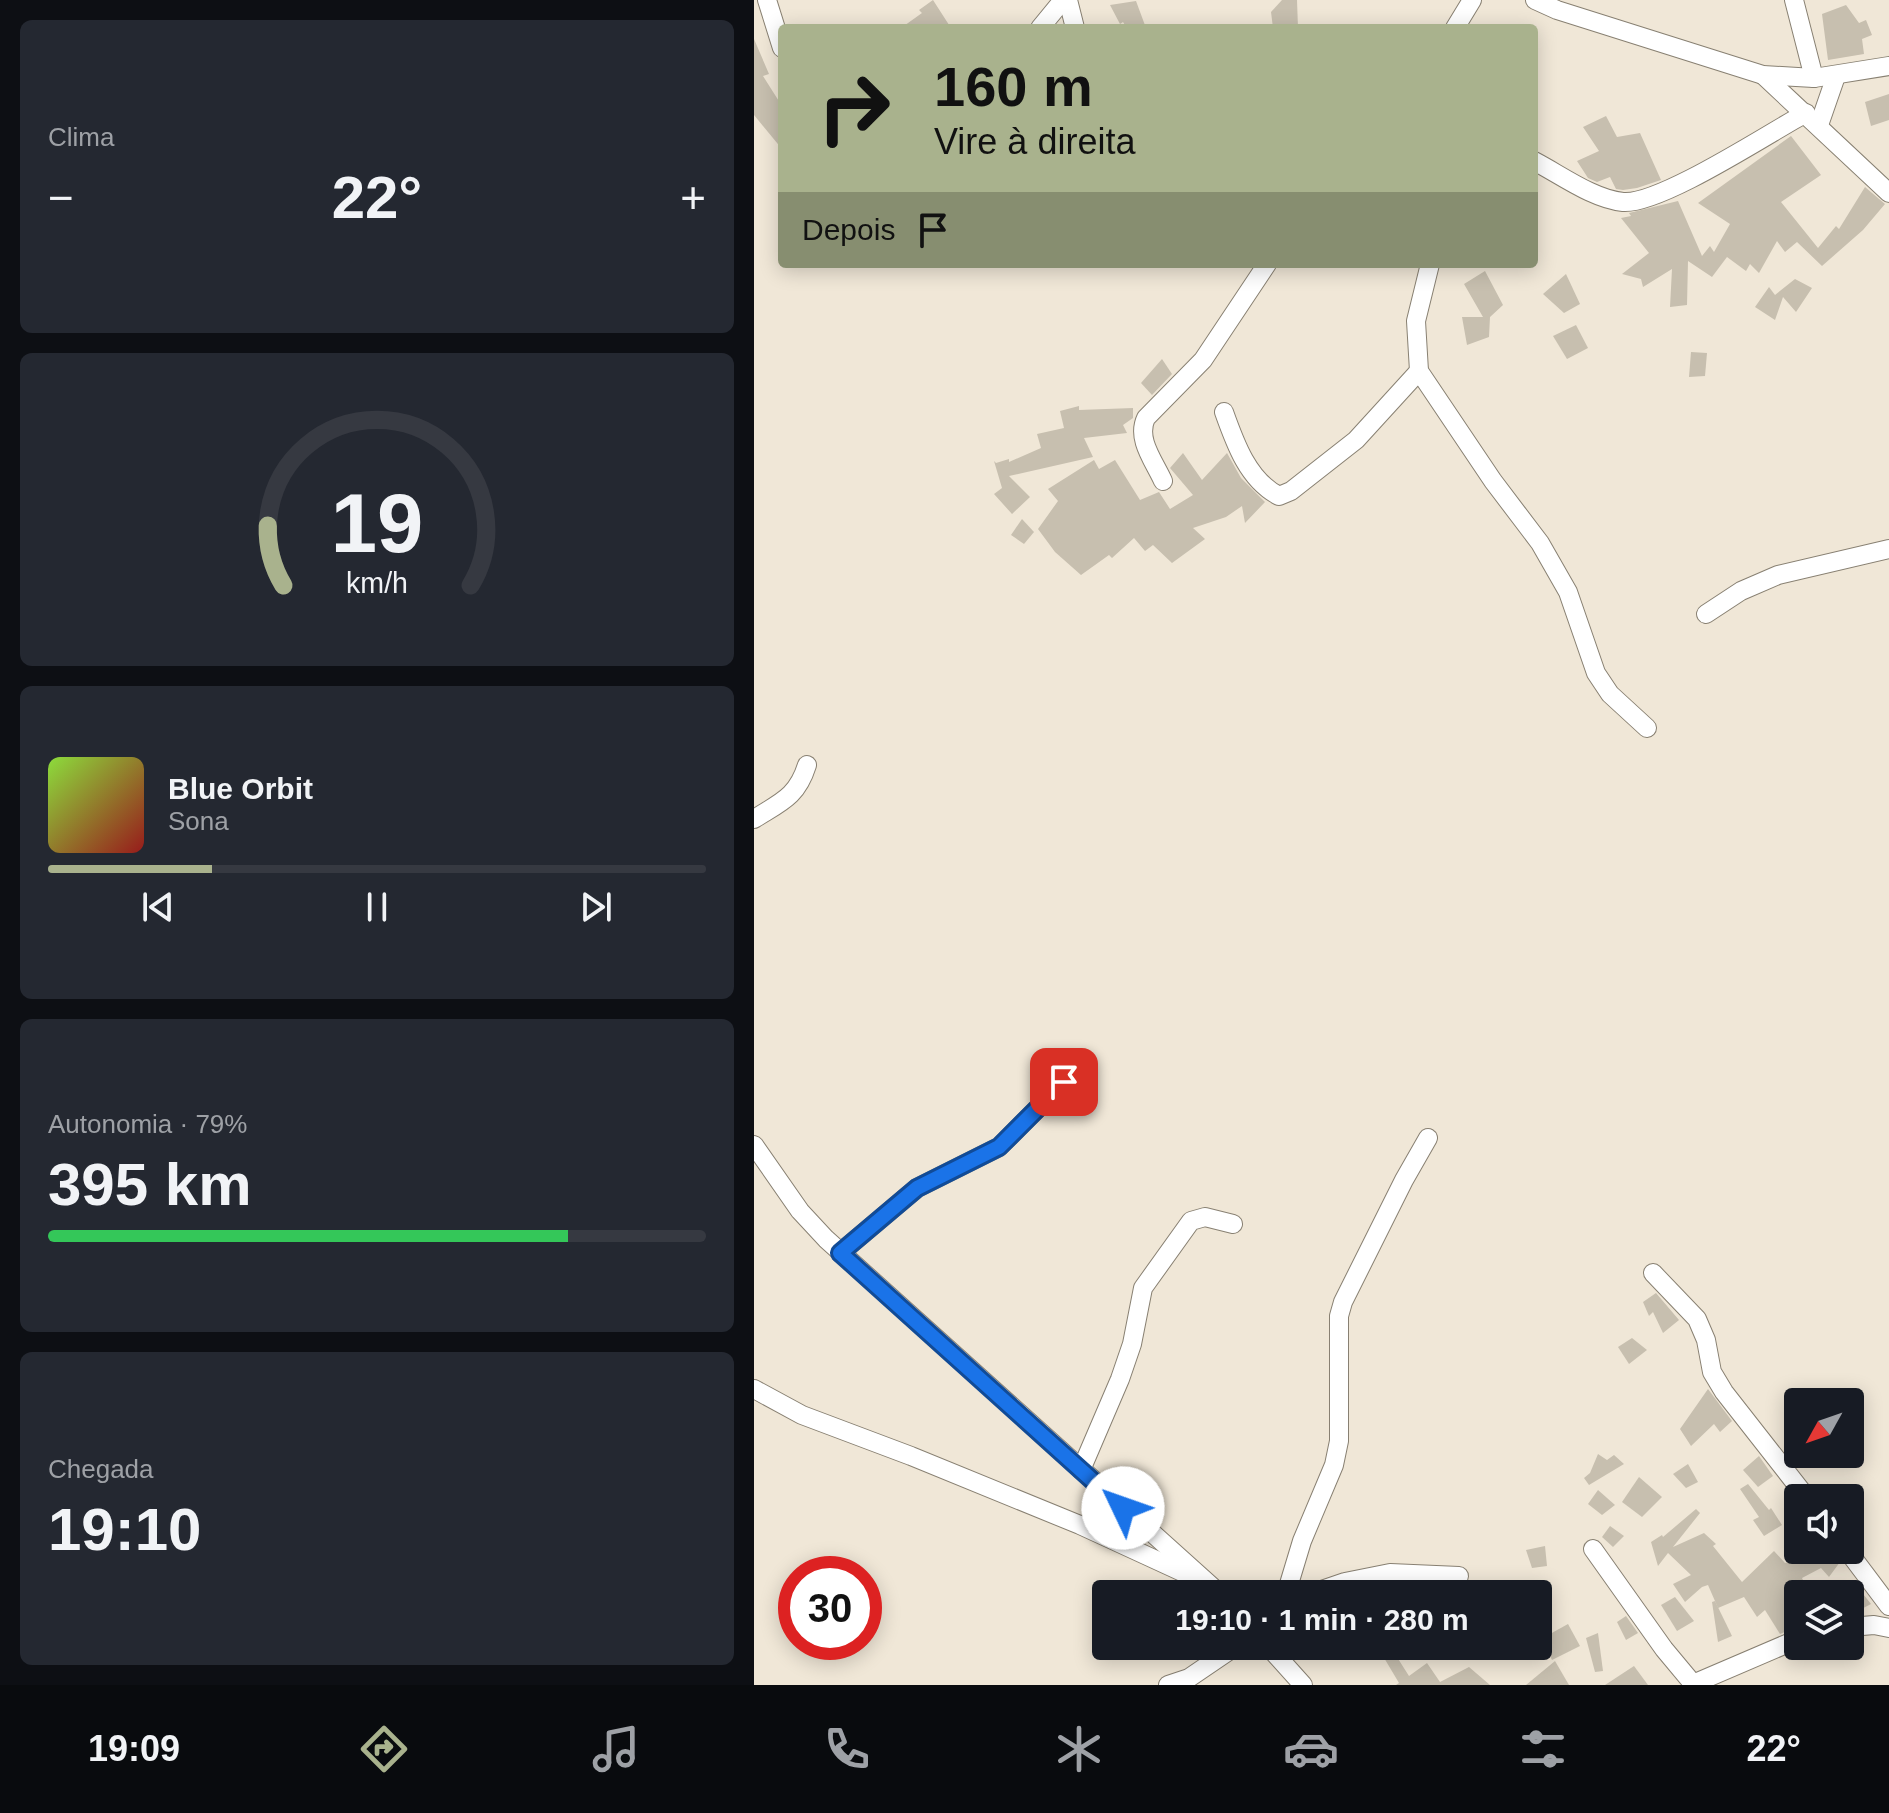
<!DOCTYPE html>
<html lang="pt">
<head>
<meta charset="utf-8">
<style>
	body { margin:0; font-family:Arial,sans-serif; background:#242831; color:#f1f3f6; height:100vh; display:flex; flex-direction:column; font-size:30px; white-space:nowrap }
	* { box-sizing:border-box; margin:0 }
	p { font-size:26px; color:#9ea1a6 }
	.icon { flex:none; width:44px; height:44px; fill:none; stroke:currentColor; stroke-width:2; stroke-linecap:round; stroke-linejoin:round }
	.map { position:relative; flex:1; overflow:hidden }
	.sheet { display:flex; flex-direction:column; gap:20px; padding:20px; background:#0d0f14; width:754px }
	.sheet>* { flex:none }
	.guide { position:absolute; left:24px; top:24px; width:760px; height:244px; border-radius:8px; box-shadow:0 4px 20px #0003; background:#a9b28d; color:#111; overflow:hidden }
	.needle { width:52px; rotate:230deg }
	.tools { position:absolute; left:1030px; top:1388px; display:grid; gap:16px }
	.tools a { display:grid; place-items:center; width:80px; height:80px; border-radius:8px; background:#171b24; box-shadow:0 4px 20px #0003; font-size:40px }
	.speed { position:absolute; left:24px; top:1556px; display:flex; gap:16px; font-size:40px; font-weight:700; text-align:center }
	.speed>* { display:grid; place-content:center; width:104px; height:104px; border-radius:50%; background:#171b24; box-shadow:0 4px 20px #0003; line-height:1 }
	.speed .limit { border:12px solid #d22; background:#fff; color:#111 }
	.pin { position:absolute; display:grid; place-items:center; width:68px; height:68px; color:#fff; margin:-34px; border-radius:16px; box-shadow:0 4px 12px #0006 }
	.me { position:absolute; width:88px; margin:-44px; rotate:312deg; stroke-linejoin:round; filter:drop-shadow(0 0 6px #0008) }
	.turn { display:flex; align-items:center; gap:28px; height:168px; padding:0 24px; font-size:36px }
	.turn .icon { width:104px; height:104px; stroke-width:2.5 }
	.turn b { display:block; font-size:56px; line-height:68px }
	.then { display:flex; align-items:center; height:76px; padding:0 24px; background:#0003; gap:16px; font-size:30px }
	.big { font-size:60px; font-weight:700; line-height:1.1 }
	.sheet .card { flex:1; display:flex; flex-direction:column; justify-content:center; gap:12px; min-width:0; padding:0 28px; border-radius:12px; background:#242831 }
	.sheet .dial { align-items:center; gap:0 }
	.dial svg { height:208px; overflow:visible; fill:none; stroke:#363941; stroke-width:7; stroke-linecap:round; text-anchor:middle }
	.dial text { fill:#f1f3f6; stroke:none }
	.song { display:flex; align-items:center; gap:24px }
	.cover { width:96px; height:96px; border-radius:12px; background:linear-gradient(135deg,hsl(90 70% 55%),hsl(0 70% 35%)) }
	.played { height:8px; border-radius:4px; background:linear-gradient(90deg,#a9b28d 25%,#363941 25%) }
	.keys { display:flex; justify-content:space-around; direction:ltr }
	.heat { display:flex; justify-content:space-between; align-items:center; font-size:44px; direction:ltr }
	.charge { height:12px; border-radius:6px; background:linear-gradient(90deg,#34c759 79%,#363941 0) }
	.trip { position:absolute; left:338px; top:1580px; width:460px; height:80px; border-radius:8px; background:#171b24; box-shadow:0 4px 20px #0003; font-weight:700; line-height:80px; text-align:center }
	.menu { display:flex; height:128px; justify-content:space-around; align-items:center; background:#090b0e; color:#9ea1a6 }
	.menu .icon { width:56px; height:56px }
	.menu .current { color:#a9b28d }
	.menu b { font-size:36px; color:#f1f3f6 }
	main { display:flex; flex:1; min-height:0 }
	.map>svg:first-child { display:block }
</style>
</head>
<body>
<main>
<section class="sheet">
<div class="card"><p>Clima</p>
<div class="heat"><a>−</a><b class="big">22°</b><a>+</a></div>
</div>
<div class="card dial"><svg viewBox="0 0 100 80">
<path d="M14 69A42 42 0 1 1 86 69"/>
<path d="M14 69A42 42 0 0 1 8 46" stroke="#a9b28d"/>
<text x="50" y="56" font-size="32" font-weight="700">19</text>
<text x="50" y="72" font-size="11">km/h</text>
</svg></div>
<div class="card">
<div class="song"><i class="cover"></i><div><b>Blue Orbit</b><p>Sona</p></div></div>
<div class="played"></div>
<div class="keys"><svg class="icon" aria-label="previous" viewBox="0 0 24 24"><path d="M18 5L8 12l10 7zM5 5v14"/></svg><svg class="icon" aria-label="pause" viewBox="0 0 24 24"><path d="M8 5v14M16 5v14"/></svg><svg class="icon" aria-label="next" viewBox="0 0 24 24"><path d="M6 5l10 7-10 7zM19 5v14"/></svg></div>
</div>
<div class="card"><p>Autonomia · 79%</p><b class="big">395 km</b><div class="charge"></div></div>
<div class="card"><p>Chegada</p><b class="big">19:10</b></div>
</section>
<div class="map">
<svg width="1135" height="1685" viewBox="0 0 1135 1685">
	<rect width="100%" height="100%" fill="#f0e7d7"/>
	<g fill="#c7bfaf">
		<path d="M 179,0 L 197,28 L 147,28 L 168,13 L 165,10 Z"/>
		<path d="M 528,0 L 543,0 L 544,28 L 519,28 L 517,12 Z"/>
		<path d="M 382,1 L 392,28 L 373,28 L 369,22 L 366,24 L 356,5 Z"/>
		<path d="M 1092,5 L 1105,23 L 1112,20 L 1118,35 L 1108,39 L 1110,54 L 1074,60 L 1068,14 Z"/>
		<path d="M 0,39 L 15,74 L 9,76 L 28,106 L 28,149 L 0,115 Z"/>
		<path d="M 1135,94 L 1135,120 L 1117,126 L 1111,102 Z"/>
		<path d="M 852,116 L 863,137 L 886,133 L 907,180 L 883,188 L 869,190 L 862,189 L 856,177 L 843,182 L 834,178 L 823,161 L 845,151 L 829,127 Z"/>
		<path d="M 1037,136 L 1067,175 L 1027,202 L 1064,248 L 1082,226 L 1085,229 L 1111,187 L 1131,204 L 1109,230 L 1068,266 L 1043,242 L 1031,252 L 1023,241 L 1005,273 L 996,264 L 992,271 L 973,257 L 958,277 L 934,261 L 933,305 L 916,307 L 918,269 L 889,287 L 887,279 L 868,274 L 895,253 L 867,218 L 877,216 L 875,213 L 924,201 L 948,256 L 956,246 L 960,252 L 976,224 L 944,203 Z"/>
		<path d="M 731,271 L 749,305 L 736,317 L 735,337 L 713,345 L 708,317 L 729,317 L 710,284 Z"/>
		<path d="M 812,274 L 826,304 L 810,313 L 789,294 Z"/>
		<path d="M 1041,279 L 1058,288 L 1042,312 L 1029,297 L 1021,320 L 1001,307 L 1015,287 L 1021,295 Z"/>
		<path d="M 822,325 L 834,348 L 813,359 L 799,336 Z"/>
		<path d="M 937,352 L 953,353 L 951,376 L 935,377 Z"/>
		<path d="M 408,359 L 418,374 L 398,395 L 387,383 Z"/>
		<path d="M 325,406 L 325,410 L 379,408 L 379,418 L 369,425 L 373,433 L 330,438 L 339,457 L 255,476 L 276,497 L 258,514 L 240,494 L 248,488 L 240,461 L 242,463 L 255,459 L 255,462 L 287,448 L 283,434 L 310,428 L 306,411 Z"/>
		<path d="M 429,453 L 448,480 L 473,453 L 487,478 L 511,502 L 491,523 L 488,506 L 472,517 L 439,528 L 451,539 L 418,563 L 399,545 L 391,551 L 380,538 L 358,558 L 355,555 L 327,575 L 301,552 L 284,529 L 304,501 L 294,489 L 340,460 L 345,469 L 361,460 L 386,500 L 405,492 L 416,509 L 439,495 L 416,468 Z"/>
		<path d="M 268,519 L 280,532 L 270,544 L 257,535 Z"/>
		<path d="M 902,1293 L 925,1320 L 909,1333 L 899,1312 L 895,1316 L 889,1302 Z"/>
		<path d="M 878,1338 L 893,1350 L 875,1364 L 864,1347 Z"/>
		<path d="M 954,1389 L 978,1421 L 966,1432 L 960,1424 L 937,1446 L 926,1429 Z"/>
		<path d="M 844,1454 L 853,1460 L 860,1455 L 870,1464 L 835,1485 L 830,1478 L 836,1473 Z"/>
		<path d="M 1005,1456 L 1019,1476 L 1004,1487 L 989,1470 Z"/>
		<path d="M 934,1464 L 944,1482 L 932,1488 L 919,1474 Z"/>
		<path d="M 885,1477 L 908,1497 L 888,1517 L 868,1502 Z"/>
		<path d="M 994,1484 L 1015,1510 L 1017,1508 L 1028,1525 L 1010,1536 L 999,1520 L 1005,1517 L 986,1489 Z"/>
		<path d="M 844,1490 L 861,1505 L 848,1515 L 834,1504 Z"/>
		<path d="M 942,1509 L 946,1513 L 919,1547 L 950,1533 L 962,1544 L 959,1546 L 988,1582 L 1020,1551 L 1031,1563 L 1051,1557 L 1049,1550 L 1070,1550 L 1086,1562 L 1075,1577 L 1067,1568 L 1048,1578 L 1054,1591 L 1044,1594 L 1044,1615 L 1034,1618 L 1040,1628 L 1026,1634 L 1011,1610 L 1003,1617 L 990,1597 L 964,1608 L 954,1585 L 948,1587 L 931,1602 L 919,1584 L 937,1575 L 914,1553 L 904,1566 L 897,1542 L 908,1535 L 909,1537 Z"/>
		<path d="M 856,1526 L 870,1536 L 859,1547 L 848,1537 Z"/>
		<path d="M 791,1546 L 793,1566 L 778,1568 L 772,1550 Z"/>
		<path d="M 1098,1580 L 1117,1604 L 1096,1615 L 1096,1594 L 1092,1594 L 1086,1588 Z"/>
		<path d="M 921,1597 L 940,1621 L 923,1631 L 907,1605 Z"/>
		<path d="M 961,1601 L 978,1636 L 964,1642 L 958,1602 Z"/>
		<path d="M 872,1616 L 884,1633 L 872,1640 L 863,1622 Z"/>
		<path d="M 814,1624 L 826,1646 L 798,1660 L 787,1639 Z"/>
		<path d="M 844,1633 L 849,1671 L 841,1672 L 832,1638 Z"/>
		<path d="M 623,1646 L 649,1646 L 641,1654 L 655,1676 L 673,1663 L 686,1682 L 715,1667 L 736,1685 L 642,1685 L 645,1683 Z"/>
		<path d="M 801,1661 L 815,1685 L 772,1685 Z"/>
		<path d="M 880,1666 L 894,1685 L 851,1685 Z"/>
	</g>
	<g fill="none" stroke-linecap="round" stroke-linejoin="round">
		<g stroke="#888072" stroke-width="20">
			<g id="minor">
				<path d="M 13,0 L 28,48"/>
				<path d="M 314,0 L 321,28"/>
				<path d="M 781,0 L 803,10 L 1009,75 L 1060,78 L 1135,66"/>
				<path d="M 1040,0 L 1060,78"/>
				<path d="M 286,28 L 309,0"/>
				<path d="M 701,28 L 718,0"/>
				<path d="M 1009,75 L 1135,193"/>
				<path d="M 1065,125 L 1082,76"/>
				<path d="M 780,161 C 807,175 839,199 869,202 C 906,205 1015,133 1052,113"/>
				<path d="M 676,264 L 662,321 L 665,371 L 739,481 L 786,543 L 814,592 L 842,673 L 856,694 L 893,728"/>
				<path d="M 470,412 C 481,443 494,480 525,496 L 537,491 L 602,440 L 665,371"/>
				<path d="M 409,481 C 400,461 382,439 392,418 L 449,360 L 513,264"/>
				<path d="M 952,614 L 987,591 L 1024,575 L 1135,549"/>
				<path d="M 0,819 C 27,802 43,797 53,765"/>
				<path d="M 0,1145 L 46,1211 L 72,1239 L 466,1594"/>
				<path d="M 86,1253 L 163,1188 L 245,1147 L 310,1082"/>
				<path d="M 899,1273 L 943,1319 L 952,1340 L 958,1372 L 970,1392 L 1053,1498"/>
				<path d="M 0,1389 L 48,1415 L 157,1456 L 326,1525 L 439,1577"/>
				<path d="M 327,1470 L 366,1379 L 378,1344 L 389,1288 L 437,1221 L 451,1217 L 479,1224"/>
				<path d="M 839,1549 L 910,1649 L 940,1685"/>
				<path d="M 1093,1550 L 1135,1606"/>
				<path d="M 532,1594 L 548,1541 L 580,1465 L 585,1441 L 585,1316 L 589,1302 L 650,1180 L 674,1138"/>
				<path d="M 556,1594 L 591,1582 L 636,1573 L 705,1576"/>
				<path d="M 1096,1627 L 1120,1625 L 1135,1628"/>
				<path d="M 514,1646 L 549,1685"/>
				<path d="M 939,1684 L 1044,1639"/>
				<path d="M 414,1685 L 435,1678 L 482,1646"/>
			</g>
		</g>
		<use href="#minor" stroke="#fff" stroke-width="18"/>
	</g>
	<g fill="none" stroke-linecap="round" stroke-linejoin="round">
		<g stroke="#114b97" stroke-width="20">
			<path id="route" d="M 310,1082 L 245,1147 L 163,1188 L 86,1253 L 369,1508"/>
		</g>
		<use href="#route" stroke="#1a73e8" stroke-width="14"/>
	</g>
</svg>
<div class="tools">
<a><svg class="needle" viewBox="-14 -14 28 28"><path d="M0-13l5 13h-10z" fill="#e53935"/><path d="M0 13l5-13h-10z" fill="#9ea1a6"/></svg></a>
<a><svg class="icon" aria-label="sound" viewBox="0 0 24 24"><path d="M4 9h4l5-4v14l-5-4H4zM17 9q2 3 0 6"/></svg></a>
<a><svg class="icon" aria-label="layers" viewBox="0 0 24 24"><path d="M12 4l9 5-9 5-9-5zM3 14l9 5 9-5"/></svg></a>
</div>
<div class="speed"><div class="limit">30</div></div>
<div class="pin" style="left:310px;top:1082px;background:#d93025"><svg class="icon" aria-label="arrive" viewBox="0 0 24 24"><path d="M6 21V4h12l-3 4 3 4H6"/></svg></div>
<svg class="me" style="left:369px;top:1508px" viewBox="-20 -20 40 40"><circle r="19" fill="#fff"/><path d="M0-13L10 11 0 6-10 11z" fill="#1a73e8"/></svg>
<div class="trip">19:10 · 1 min · 280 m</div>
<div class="guide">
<div class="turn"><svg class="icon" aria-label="right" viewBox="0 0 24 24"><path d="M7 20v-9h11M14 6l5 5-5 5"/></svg><div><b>160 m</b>Vire à direita</div></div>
<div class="then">Depois<svg class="icon" aria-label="arrive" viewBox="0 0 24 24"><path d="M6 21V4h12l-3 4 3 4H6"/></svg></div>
</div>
</div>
</main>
<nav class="menu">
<b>19:09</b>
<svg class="icon current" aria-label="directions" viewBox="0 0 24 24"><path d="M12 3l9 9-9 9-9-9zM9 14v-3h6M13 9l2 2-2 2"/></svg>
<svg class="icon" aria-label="music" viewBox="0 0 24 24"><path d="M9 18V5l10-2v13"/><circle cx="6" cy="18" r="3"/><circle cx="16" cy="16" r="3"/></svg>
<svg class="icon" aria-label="phone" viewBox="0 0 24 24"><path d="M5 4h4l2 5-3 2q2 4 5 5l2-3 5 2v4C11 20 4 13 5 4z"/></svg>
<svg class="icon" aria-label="climate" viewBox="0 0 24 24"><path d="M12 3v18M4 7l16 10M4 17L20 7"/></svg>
<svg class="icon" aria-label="car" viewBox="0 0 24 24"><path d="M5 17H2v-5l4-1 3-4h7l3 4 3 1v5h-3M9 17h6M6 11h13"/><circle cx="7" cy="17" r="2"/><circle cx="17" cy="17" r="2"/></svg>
<svg class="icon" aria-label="filters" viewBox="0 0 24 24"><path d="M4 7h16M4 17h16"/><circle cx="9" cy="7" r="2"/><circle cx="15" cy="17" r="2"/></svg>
<b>22°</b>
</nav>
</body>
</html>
